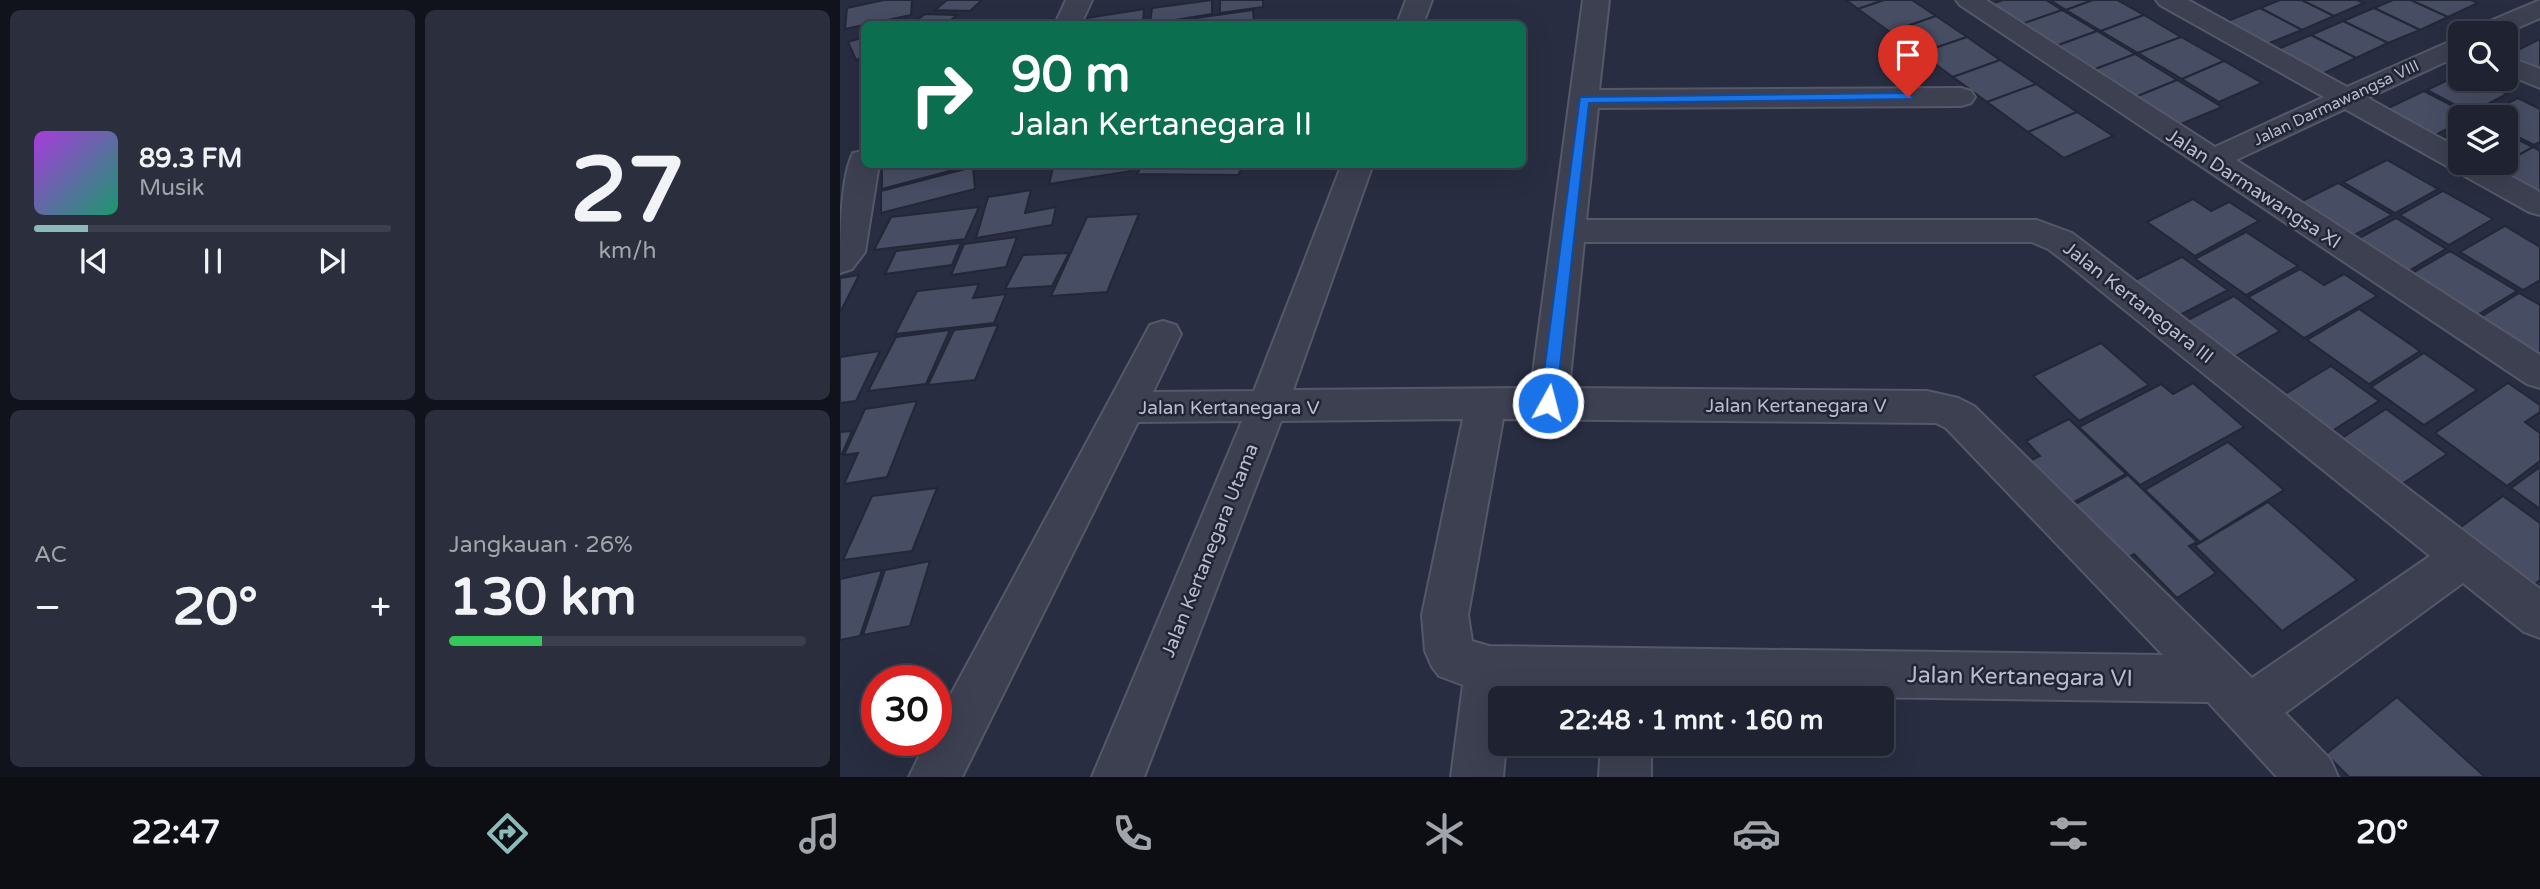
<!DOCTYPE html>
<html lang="id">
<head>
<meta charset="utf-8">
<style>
	body { margin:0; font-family:"Varela Round",sans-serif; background:#2b2f3d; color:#f1f3f6; height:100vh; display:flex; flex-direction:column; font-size:26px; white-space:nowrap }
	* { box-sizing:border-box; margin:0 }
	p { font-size:23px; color:#a1a4ab }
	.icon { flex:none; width:38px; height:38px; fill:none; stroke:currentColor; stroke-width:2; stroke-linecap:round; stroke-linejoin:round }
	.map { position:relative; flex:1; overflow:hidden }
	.side { display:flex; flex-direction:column; gap:10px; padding:10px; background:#10131b; width:840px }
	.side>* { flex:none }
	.hud { position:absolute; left:21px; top:21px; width:665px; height:147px; border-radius:10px; box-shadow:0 7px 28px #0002,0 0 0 2px #3c3f4d; background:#0b6e4f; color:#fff; overflow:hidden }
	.buttons { position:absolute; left:1608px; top:21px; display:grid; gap:14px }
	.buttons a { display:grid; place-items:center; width:70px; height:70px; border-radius:10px; background:#1e2231; box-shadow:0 7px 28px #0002,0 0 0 2px #3c3f4d; font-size:35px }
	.speed { position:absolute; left:21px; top:665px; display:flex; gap:14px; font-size:35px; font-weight:700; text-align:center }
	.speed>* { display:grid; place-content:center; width:91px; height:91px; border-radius:50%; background:#1e2231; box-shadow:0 7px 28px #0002,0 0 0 2px #3c3f4d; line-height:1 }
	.speed .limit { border:10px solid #d22; background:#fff; color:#111 }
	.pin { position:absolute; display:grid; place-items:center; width:60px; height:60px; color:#fff; margin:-72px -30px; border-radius:50% 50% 50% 0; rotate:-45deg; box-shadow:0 0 7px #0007 }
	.pin .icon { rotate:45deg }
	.me { position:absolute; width:77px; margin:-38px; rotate:7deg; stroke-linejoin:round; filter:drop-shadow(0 0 5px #0008) }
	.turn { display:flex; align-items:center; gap:24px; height:147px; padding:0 35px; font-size:32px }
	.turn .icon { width:91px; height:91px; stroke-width:2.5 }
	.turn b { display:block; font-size:49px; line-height:60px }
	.big { font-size:52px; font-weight:800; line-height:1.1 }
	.side .card { flex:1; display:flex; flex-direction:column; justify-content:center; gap:10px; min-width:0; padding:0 24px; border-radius:10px; background:#2b2f3d }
	.side .dial { align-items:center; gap:0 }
	.dial b { font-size:91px; line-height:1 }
	.song { display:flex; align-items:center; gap:21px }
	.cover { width:84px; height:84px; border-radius:10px; background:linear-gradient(135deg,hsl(280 70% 55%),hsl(160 70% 35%)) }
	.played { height:7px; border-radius:4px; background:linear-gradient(90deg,#8bbbb9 15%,#3c3f4d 15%) }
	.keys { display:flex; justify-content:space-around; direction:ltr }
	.heat { display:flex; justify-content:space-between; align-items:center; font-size:38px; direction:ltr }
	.charge { height:10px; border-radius:5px; background:linear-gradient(90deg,#34c759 26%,#3c3f4d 0) }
	.side .tiles { flex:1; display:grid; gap:10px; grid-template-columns:repeat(2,1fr) }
	.trip { position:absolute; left:648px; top:686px; width:406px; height:70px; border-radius:10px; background:#1e2231; box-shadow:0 7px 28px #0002,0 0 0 2px #3c3f4d; font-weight:800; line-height:70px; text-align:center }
	.tab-bar { display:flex; height:112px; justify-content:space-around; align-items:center; background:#0c0e14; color:#a1a4ab }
	.tab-bar .icon { width:49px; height:49px }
	.tab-bar .selected { color:#8bbbb9 }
	.tab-bar b { font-size:32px; color:#f1f3f6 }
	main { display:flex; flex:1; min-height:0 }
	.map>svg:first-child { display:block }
</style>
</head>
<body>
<main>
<section class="side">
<div class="tiles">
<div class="card">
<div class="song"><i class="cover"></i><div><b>89.3 FM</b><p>Musik</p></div></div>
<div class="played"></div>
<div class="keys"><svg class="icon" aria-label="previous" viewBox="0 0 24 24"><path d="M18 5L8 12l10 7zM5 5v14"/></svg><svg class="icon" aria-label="pause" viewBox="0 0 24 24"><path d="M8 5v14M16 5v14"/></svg><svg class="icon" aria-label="next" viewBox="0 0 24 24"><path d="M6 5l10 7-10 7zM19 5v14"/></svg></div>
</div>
<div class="card dial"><b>27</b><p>km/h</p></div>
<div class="card"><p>AC</p>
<div class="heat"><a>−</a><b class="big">20°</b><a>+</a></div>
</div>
<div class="card"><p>Jangkauan · 26%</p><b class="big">130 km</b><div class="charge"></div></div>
</div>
</section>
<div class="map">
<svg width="1700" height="777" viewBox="0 0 1700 777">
	<rect width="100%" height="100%" fill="#282d41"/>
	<g fill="#474d63" stroke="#232738" stroke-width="2">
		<path d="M 44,0 L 72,0 L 71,15 L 5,29 L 7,8 Z"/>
		<path d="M 107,0 L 142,0 L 130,11 L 95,10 Z"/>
		<path d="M 372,0 L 372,14 L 310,24 L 312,8 Z"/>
		<path d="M 380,0 L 423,0 L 423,7 L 380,13 Z"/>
		<path d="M 1006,0 L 1044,0 L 1018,9 Z"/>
		<path d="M 1044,0 L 1072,0 L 1096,16 L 1050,32 L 1018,9 Z"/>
		<path d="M 1163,0 L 1206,0 L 1222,10 L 1179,25 L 1148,5 Z"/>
		<path d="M 1210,0 L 1253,0 L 1226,10 Z"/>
		<path d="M 1253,0 L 1277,0 L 1304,15 L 1261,31 L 1226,10 Z"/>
		<path d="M 1440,0 L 1462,0 L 1494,16 L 1462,30 L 1420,8 Z"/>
		<path d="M 1462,0 L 1517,0 L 1524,3 L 1494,16 Z"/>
		<path d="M 1553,0 L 1571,0 L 1608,17 L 1580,30 L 1534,8 Z"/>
		<path d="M 1571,0 L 1631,0 L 1638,3 L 1608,17 Z"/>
		<path d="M 1420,8 L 1462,30 L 1427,44 L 1385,22 Z"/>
		<path d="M 1534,8 L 1580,30 L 1548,43 L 1503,21 Z"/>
		<path d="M 304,9 L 303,23 L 247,24 L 247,18 Z"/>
		<path d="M 413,10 L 414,24 L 356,24 L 356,18 Z"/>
		<path d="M 1222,10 L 1257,31 L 1213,47 L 1179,25 Z"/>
		<path d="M 85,14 L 117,15 L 106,24 L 72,24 Z"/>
		<path d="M 1304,15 L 1341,37 L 1298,53 L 1261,31 Z"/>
		<path d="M 1096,16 L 1127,37 L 1080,53 L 1050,32 Z"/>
		<path d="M 1503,21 L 1548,43 L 1516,58 L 1471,35 Z"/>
		<path d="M 1257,31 L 1295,54 L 1250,71 L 1213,47 Z"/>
		<path d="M 1471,35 L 1516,58 L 1482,74 L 1436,50 Z"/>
		<path d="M 24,37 L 24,57 L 16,60 L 8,42 Z"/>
		<path d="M 1127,37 L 1160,60 L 1113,77 L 1080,53 Z"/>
		<path d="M 1341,37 L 1384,61 L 1342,79 L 1298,53 Z"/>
		<path d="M 1700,39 L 1700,70 L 1668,55 Z"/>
		<path d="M 1295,54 L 1337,80 L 1293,98 L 1250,71 Z"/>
		<path d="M 1160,60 L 1196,84 L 1147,102 L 1113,77 Z"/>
		<path d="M 1384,61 L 1422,83 L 1379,102 L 1342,79 Z"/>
		<path d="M 1620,74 L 1620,79 L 1635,79 L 1667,94 L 1630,113 L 1587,90 Z"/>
		<path d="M 1337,80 L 1382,107 L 1336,126 L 1293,98 Z"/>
		<path d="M 1196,84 L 1237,112 L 1188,132 L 1147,102 Z"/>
		<path d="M 1584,91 L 1632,116 L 1620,117 L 1620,122 L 1592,137 L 1544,110 Z"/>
		<path d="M 1678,98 L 1700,109 L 1700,142 L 1694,145 L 1666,131 L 1666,117 L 1641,117 Z"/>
		<path d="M 1237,112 L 1273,136 L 1224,158 L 1188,132 Z"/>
		<path d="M 1620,129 L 1620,151 L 1599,140 Z"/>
		<path d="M 1666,134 L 1693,147 L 1666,162 Z"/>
		<path d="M 1693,147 L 1700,151 L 1700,194 L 1653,169 Z"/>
		<path d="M 1547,160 L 1598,189 L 1555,213 L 1503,182 Z"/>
		<path d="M 132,164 L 132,165 L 42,189 L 42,165 Z"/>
		<path d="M 214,164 L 292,164 L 291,171 L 209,184 Z"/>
		<path d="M 303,164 L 404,164 L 398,175 L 297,174 Z"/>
		<path d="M 133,167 L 135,189 L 41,213 L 41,191 Z"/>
		<path d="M 1498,183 L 1552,215 L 1505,240 L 1452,206 Z"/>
		<path d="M 191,190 L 185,213 L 216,207 L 212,225 L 136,238 L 148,197 Z"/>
		<path d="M 1603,191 L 1653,219 L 1609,245 L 1560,215 Z"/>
		<path d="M 1353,199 L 1371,211 L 1389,202 L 1419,221 L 1355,256 L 1307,222 Z"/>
		<path d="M 139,207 L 125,239 L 34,250 L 51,217 Z"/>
		<path d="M 299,214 L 267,292 L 211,296 L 247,217 Z"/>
		<path d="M 1556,218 L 1606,249 L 1560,276 L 1510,243 Z"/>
		<path d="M 1665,226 L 1700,247 L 1700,280 L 1683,290 L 1620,252 Z"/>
		<path d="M 1406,232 L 1458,266 L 1406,295 L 1355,259 Z"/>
		<path d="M 177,237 L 166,267 L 111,275 L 124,244 Z"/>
		<path d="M 121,243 L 112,265 L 45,274 L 56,251 Z"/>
		<path d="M 1610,251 L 1677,291 L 1629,320 L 1564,278 Z"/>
		<path d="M 229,253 L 212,286 L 165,289 L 183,255 Z"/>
		<path d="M 1342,257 L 1388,290 L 1338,316 L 1293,281 Z"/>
		<path d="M 1460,269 L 1484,285 L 1504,274 L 1537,296 L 1464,338 L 1408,297 Z"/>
		<path d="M 19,275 L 0,313 L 0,278 Z"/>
		<path d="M 139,284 L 133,298 L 166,294 L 154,323 L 55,334 L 77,291 Z"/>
		<path d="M 1679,293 L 1700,305 L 1700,353 L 1690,359 L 1633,322 Z"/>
		<path d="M 1394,296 L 1440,331 L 1392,358 L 1346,321 Z"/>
		<path d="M 1519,309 L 1580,351 L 1529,384 L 1467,340 Z"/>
		<path d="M 158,325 L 135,380 L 88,385 L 114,330 Z"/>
		<path d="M 110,330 L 86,384 L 28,391 L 56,337 Z"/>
		<path d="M 1261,343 L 1309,385 L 1239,421 L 1193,376 Z"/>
		<path d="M 40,351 L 16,401 L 0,403 L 0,357 Z"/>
		<path d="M 1584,353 L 1637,390 L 1584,425 L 1531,387 Z"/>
		<path d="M 1491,366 L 1539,401 L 1492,431 L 1445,394 Z"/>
		<path d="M 1353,383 L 1404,427 L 1300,485 L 1239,427 L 1321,384 L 1333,394 Z"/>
		<path d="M 1668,383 L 1700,405 L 1700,412 L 1685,422 L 1700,433 L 1700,461 L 1667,486 L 1595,433 Z"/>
		<path d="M 77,401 L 47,477 L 4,484 L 18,453 L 4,455 L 25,409 Z"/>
		<path d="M 1546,409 L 1607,454 L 1559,486 L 1499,440 Z"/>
		<path d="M 1229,419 L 1286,474 L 1223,508 L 1182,465 L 1200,456 L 1186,441 Z"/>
		<path d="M 12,431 L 2,454 L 0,454 L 0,432 Z"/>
		<path d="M 1388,442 L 1444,490 L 1360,542 L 1305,490 Z"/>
		<path d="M 1700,467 L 1700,509 L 1671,488 Z"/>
		<path d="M 1288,475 L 1357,542 L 1349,546 L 1376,573 L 1337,598 L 1294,554 L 1277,564 L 1225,510 Z"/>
		<path d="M 97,488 L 72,551 L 3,560 L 32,496 Z"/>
		<path d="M 1663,496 L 1700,523 L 1700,580 L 1688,590 L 1614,532 Z"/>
		<path d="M 1428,502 L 1517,580 L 1442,631 L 1355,546 Z"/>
		<path d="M 90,561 L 70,626 L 23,635 L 45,570 Z"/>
		<path d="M 42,570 L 20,636 L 0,640 L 0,579 Z"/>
		<path d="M 1557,697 L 1645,777 L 1509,777 L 1486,754 Z"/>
	</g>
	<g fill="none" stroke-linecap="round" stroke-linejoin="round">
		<g stroke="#545868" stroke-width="4">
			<g id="minor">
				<path d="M 226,0 L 252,0 L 241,24 L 215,24 Z"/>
				<path d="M 566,0 L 592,0 L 583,24 L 557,24 Z"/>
				<path d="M 743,0 L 769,0 L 759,90 L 1121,88 L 1131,91 L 1135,97 L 1131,103 L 1121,106 L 758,108 L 746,220 L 1197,220 L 1232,233 L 1700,589 L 1700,638 L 1684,632 L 1623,583 L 1445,713 L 1490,759 L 1498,777 L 1437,777 L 1368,702 L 671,692 L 670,698 L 660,698 L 660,744 L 666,744 L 663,777 L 611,777 L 623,685 L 599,676 L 592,667 L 585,651 L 582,615 L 623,419 L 441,421 L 304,777 L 252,777 L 402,421 L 298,422 L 122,777 L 69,777 L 87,740 L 96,740 L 96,722 L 310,325 L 323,321 L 336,325 L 341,334 L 313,392 L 414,391 L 502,164 L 533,164 L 453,390 L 691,388 ZM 744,242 L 1192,242 L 1208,249 L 1224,261 L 1590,556 L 1412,678 L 1134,406 L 1118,398 L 1087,391 L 729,388 ZM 663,419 L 1096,423 L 1106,428 L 1323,655 L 649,646 L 632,641 L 628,615 Z"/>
				<path d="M 1116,0 L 1146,0 L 1375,147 L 1484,97 L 1320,5 L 1316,0 L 1348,0 L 1507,87 L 1620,37 L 1620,55 L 1528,98 L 1620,149 L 1620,163 L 1646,163 L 1700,192 L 1700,215 L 1689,212 L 1505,109 L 1396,160 L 1700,355 L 1700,388 L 1687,384 L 1120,5 Z"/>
				<path d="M 1700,0 L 1700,18 L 1666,33 L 1632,33 L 1636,27 Z"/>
				<path d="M 1666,56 L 1700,69 L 1700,88 L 1666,74 Z"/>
				<path d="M 24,151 L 24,164 L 39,164 L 25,252 L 12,269 L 0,273 C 0,241 0,179 13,153 Z"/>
				<path d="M 761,744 L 811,744 L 811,777 L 759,777 Z"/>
			</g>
		</g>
		<use href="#minor" fill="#3c4051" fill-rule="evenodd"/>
	</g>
	<path fill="#1a73e8" stroke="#114b97" stroke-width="2" d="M 1068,93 L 1073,97 L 1072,99 L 749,103 L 716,403 L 708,409 L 702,408 L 700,403 L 740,97 Z"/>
	<g text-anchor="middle" stroke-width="5" stroke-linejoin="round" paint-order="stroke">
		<g font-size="16" fill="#b9bccb" stroke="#212536">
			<text transform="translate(1496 102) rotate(-25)" y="6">Jalan Darmawangsa VIII</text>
		</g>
		<g font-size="19" fill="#b9bccb" stroke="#212536">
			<text transform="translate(1414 188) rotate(33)" y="7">Jalan Darmawangsa XI</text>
			<text transform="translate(1299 302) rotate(38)" y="7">Jalan Kertanegara III</text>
			<text x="956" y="412">Jalan Kertanegara V</text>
			<text x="389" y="414">Jalan Kertanegara V</text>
			<text transform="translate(369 550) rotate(-68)" y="7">Jalan Kertanegara Utama</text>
		</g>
		<g font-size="23" fill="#b9bccb" stroke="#212536">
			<text transform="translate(1180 676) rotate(1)" y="8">Jalan Kertanegara VI</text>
		</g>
	</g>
</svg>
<div class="buttons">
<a><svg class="icon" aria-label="search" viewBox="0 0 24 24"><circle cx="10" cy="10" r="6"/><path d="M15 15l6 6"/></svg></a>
<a><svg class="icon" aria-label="layers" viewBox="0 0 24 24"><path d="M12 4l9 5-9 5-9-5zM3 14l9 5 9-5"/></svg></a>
</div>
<div class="speed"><div class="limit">30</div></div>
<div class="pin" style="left:1068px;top:97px;background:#d93025"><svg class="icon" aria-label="arrive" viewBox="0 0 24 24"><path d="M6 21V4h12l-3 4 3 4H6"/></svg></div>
<svg class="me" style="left:708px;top:403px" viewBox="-20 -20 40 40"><circle r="17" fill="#1a73e8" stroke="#fff" stroke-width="3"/><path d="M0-11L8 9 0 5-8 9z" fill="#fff"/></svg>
<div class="trip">22:48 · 1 mnt · 160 m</div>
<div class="hud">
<div class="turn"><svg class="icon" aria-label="right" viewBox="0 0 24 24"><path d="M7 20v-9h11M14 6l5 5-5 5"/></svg><div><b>90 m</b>Jalan Kertanegara II</div></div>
</div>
</div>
</main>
<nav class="tab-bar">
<b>22:47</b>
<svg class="icon selected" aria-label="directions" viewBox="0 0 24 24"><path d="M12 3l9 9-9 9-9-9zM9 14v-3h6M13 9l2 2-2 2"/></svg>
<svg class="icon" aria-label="music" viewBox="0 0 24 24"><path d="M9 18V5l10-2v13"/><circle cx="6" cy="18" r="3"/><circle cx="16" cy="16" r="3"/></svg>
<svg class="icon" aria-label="phone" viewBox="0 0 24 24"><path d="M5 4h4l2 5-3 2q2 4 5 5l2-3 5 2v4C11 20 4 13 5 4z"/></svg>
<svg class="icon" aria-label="climate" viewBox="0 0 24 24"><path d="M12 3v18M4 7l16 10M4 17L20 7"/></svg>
<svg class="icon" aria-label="car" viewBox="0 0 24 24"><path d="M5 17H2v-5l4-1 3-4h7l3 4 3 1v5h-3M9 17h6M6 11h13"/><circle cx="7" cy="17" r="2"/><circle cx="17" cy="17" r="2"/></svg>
<svg class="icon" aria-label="filters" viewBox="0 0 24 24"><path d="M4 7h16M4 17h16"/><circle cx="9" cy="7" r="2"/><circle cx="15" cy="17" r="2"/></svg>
<b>20°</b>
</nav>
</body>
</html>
